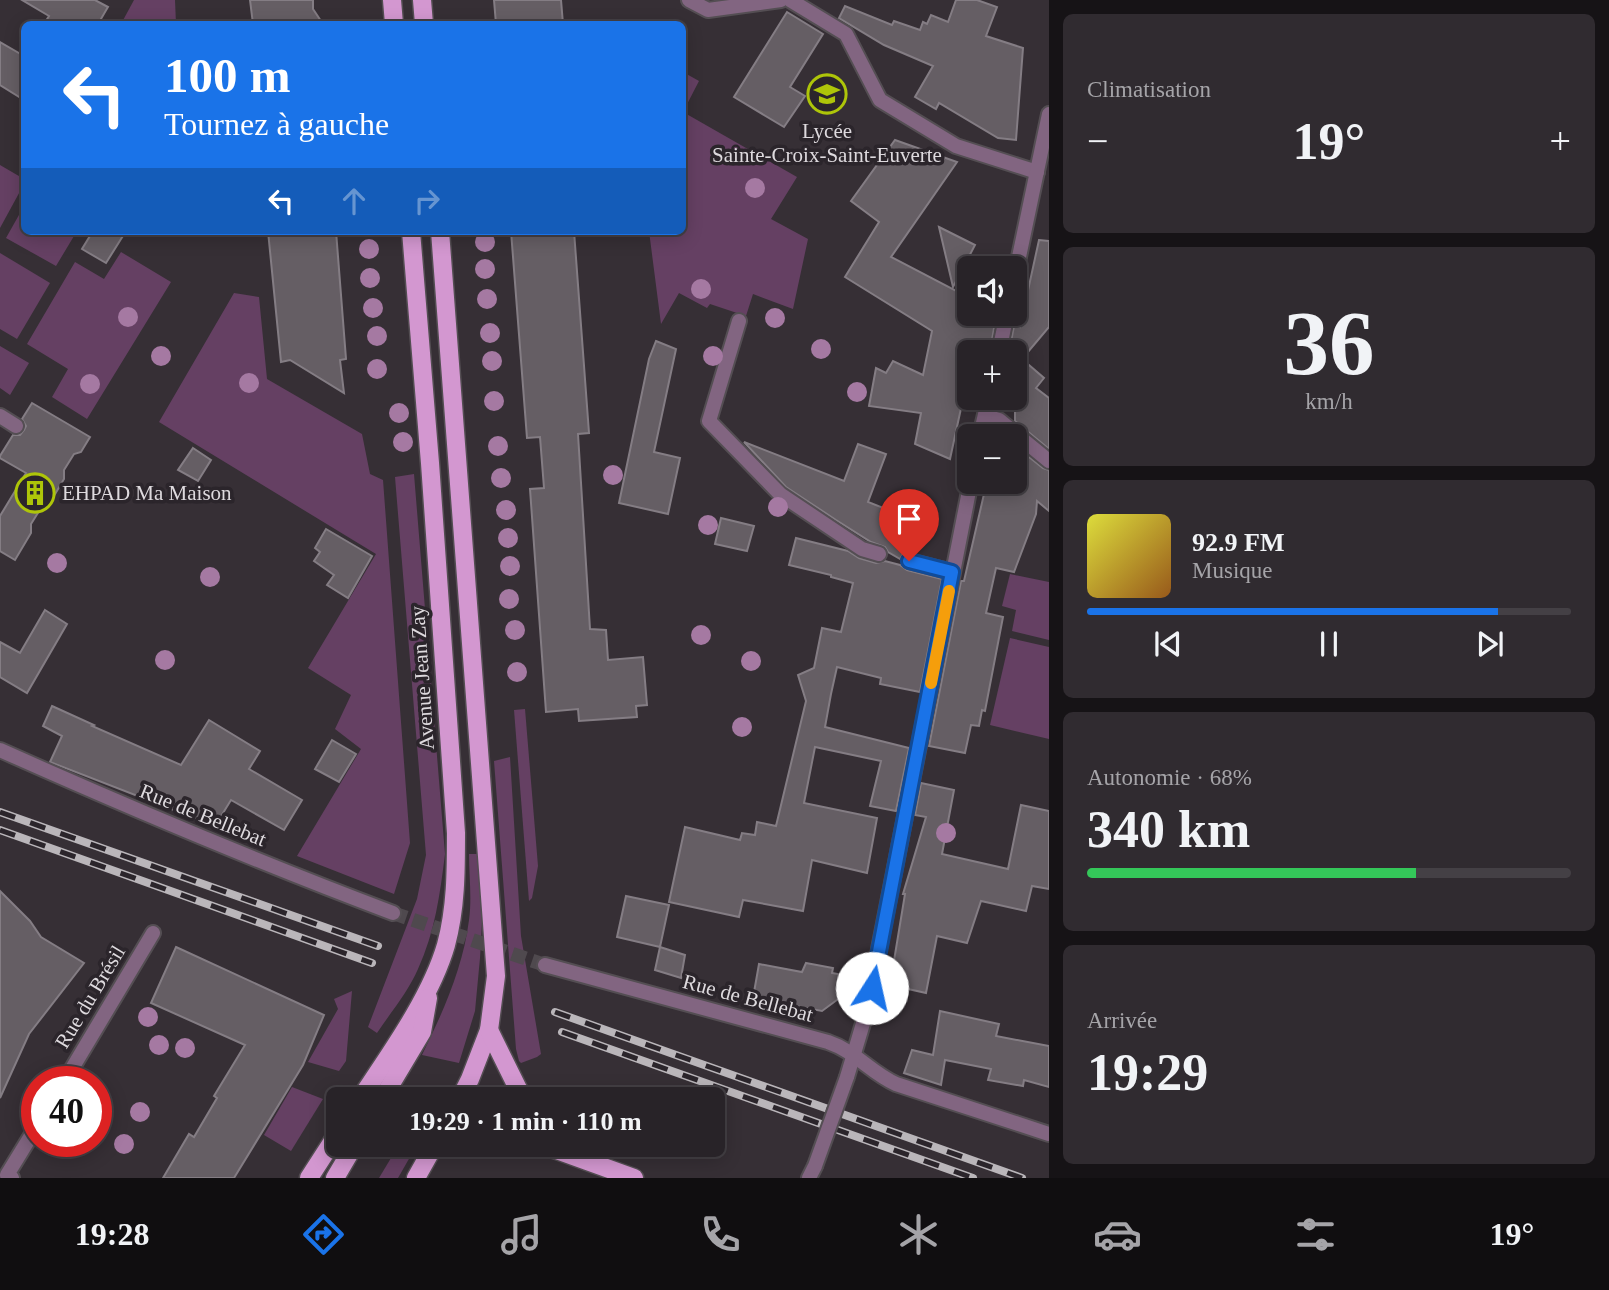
<!DOCTYPE html>
<html lang="fr">
<head>
<meta charset="utf-8">
<style>
	body { margin:0; font-family:"Times New Roman",serif; background:#302b30; color:#f1f3f6; height:100vh; display:flex; flex-direction:column; font-size:26px; white-space:nowrap }
	* { box-sizing:border-box; margin:0 }
	p { font-size:23px; color:#a5a4a8 }
	.icon { flex:none; width:38px; height:38px; fill:none; stroke:currentColor; stroke-width:2; stroke-linecap:round; stroke-linejoin:round }
	.map { position:relative; flex:1; overflow:hidden }
	.sheet { display:flex; flex-direction:column; gap:14px; padding:14px; background:#161316; width:560px }
	.sheet>* { flex:none }
	.banner { position:absolute; left:21px; top:21px; width:665px; height:214px; border-radius:10px; box-shadow:0 4px 18px #0003,0 0 0 2px #444045; background:#1a73e8; color:#fff; overflow:hidden }
	.fabs { position:absolute; left:957px; top:256px; display:grid; gap:14px }
	.fabs a { display:grid; place-items:center; width:70px; height:70px; border-radius:10px; background:#282328; box-shadow:0 4px 18px #0003,0 0 0 2px #444045; font-size:35px }
	.speed { position:absolute; left:21px; top:1066px; display:flex; gap:14px; font-size:35px; font-weight:700; text-align:center }
	.speed>* { display:grid; place-content:center; width:91px; height:91px; border-radius:50%; background:#282328; box-shadow:0 4px 18px #0003,0 0 0 2px #444045; line-height:1 }
	.speed .limit { border:10px solid #d22; background:#fff; color:#111 }
	.pin { position:absolute; display:grid; place-items:center; width:60px; height:60px; color:#fff; margin:-72px -30px; border-radius:50% 50% 50% 0; rotate:-45deg; box-shadow:0 0 7px #0007 }
	.pin .icon { rotate:45deg }
	.me { position:absolute; width:77px; margin:-38px; rotate:10deg; stroke-linejoin:round; filter:drop-shadow(0 0 5px #0008) }
	.turn { display:flex; align-items:center; gap:24px; height:147px; padding:0 28px; font-size:32px }
	.turn .icon { width:91px; height:91px; stroke-width:2.5 }
	.turn b { display:block; font-size:49px; line-height:60px }
	.lanes { display:flex; align-items:center; height:66px; padding:0 28px; background:#0003; justify-content:center; gap:35px; direction:ltr }
	.lanes .off { opacity:.35 }
	.big { font-size:52px; font-weight:800; line-height:1.1 }
	.sheet .tile { flex:1; display:flex; flex-direction:column; justify-content:center; gap:10px; min-width:0; padding:0 24px; border-radius:10px; background:#302b30 }
	.sheet .dial { align-items:center; gap:0 }
	.dial b { font-size:91px; line-height:1 }
	.song { display:flex; align-items:center; gap:21px }
	.cover { width:84px; height:84px; border-radius:10px; background:linear-gradient(135deg,hsl(60 70% 55%),hsl(30 70% 35%)) }
	.played { height:7px; border-radius:4px; background:linear-gradient(90deg,#1a73e8 85%,#444045 85%) }
	.keys { display:flex; justify-content:space-around; direction:ltr }
	.heat { display:flex; justify-content:space-between; align-items:center; font-size:38px; direction:ltr }
	.charge { height:10px; border-radius:5px; background:linear-gradient(90deg,#34c759 68%,#444045 0) }
	.trip { position:absolute; left:326px; top:1087px; width:399px; height:70px; border-radius:10px; background:#282328; box-shadow:0 4px 18px #0003,0 0 0 2px #444045; font-weight:800; line-height:70px; text-align:center }
	.dock { display:flex; height:112px; justify-content:space-around; align-items:center; background:#100e10; color:#a5a4a8 }
	.dock .icon { width:49px; height:49px }
	.dock .current { color:#1a73e8 }
	.dock b { font-size:32px; color:#f1f3f6 }
	main { display:flex; flex:1; min-height:0 }
	.map>svg:first-child { display:block }
</style>
</head>
<body>
<main>
<div class="map">
<svg width="1049" height="1178" viewBox="0 0 1049 1178">
	<rect width="100%" height="100%" fill="#362f35"/>
	<g fill="#654063">
		<path d="M 134,0 L 175,0 L 176,24 L 121,24 Z"/>
		<path d="M 683,72 L 699,81 L 683,112 L 797,177 L 771,219 L 808,239 L 793,309 L 753,294 L 746,316 L 710,304 L 707,308 L 679,293 L 661,324 L 649,231 L 682,231 Z"/>
		<path d="M 0,165 L 24,179 L 24,184 L 0,228 Z"/>
		<path d="M 24,206 L 24,231 L 77,231 L 56,266 L 6,238 Z"/>
		<path d="M 121,252 L 171,282 L 87,419 L 52,397 L 68,369 L 27,344 L 75,262 L 104,279 Z"/>
		<path d="M 0,253 L 50,283 L 17,339 L 0,329 Z"/>
		<path d="M 234,293 L 259,297 L 267,379 L 362,434 L 370,474 L 383,480 L 410,843 L 394,894 L 297,856 L 361,749 L 335,729 L 351,695 L 308,668 L 376,554 L 159,422 Z"/>
		<path d="M 0,346 L 29,363 L 10,395 L 0,388 Z"/>
		<path d="M 414,474 L 445,854 C 440,894 435,932 418,969 C 408,992 391,1012 377,1033 L 368,1027 L 417,899 L 426,855 L 395,477 Z"/>
		<path d="M 1010,574 L 1049,582 L 1049,640 L 1012,631 L 1016,610 L 1002,606 Z"/>
		<path d="M 1010,638 L 1049,647 L 1049,739 L 990,725 Z"/>
		<path d="M 525,709 L 538,866 L 532,898 L 529,901 L 514,710 Z"/>
		<path d="M 510,757 L 521,936 L 541,1054 L 537,1057 L 521,1063 L 519,1061 L 516,1049 L 494,761 Z"/>
		<path d="M 469,854 L 477,854 L 482,922 L 480,958 L 475,1011 L 459,1063 L 422,1055 C 443,1012 463,968 469,920 C 472,899 469,875 469,854 Z"/>
		<path d="M 352,991 L 346,1061 L 339,1071 L 308,1062 L 338,1009 L 334,999 Z"/>
		<path d="M 292,1087 L 323,1099 L 291,1151 L 264,1135 Z"/>
		<path d="M 397,1148 L 414,1150 L 398,1178 L 379,1178 Z"/>
	</g>
	<g fill="#655e64" stroke="#847d84" stroke-width="2">
		<path d="M 22,0 L 95,0 L 108,7 L 98,24 L 44,24 L 49,16 Z"/>
		<path d="M 250,0 L 313,0 L 313,9 L 323,24 L 253,24 Z"/>
		<path d="M 494,0 L 561,0 L 563,24 L 496,24 Z"/>
		<path d="M 956,0 L 977,0 L 997,7 L 986,36 L 1023,48 L 1016,140 L 998,138 L 939,103 L 936,109 L 915,97 L 933,66 L 884,45 L 839,18 L 845,6 L 892,25 L 894,21 L 920,30 L 923,22 L 927,24 L 931,15 L 948,22 Z"/>
		<path d="M 787,12 L 823,34 L 790,87 L 805,96 L 784,127 L 734,97 Z"/>
		<path d="M 0,42 L 24,56 L 24,100 L 0,85 Z"/>
		<path d="M 895,140 L 957,162 L 891,257 L 970,298 L 970,313 L 985,313 L 984,320 L 995,322 L 990,352 L 970,352 L 970,367 L 950,459 L 915,444 L 921,413 L 869,406 L 876,368 L 886,373 L 893,361 L 923,375 L 932,331 L 845,277 L 879,222 L 851,201 Z"/>
		<path d="M 939,227 L 975,245 L 953,287 Z"/>
		<path d="M 93,231 L 126,231 L 106,263 L 82,249 Z"/>
		<path d="M 268,231 L 336,231 L 346,359 L 340,360 L 344,393 L 290,360 L 281,362 Z"/>
		<path d="M 511,231 L 574,231 L 589,433 L 578,434 L 590,629 L 606,630 L 608,660 L 643,657 L 647,705 L 636,706 L 637,717 L 579,721 L 578,709 L 546,712 L 530,489 L 544,488 L 540,437 L 527,438 Z"/>
		<path d="M 1039,240 L 1049,241 L 1049,327 L 1022,359 L 1044,378 L 1036,388 L 1049,398 L 1049,449 L 1015,421 L 1015,352 L 1009,352 L 1014,326 L 1020,327 Z"/>
		<path d="M 656,341 L 676,349 L 654,452 L 680,458 L 668,514 L 619,503 L 649,359 Z"/>
		<path d="M 32,403 L 90,437 L 81,452 L 74,454 L 64,470 L 64,479 L 48,506 L 41,508 L 31,524 L 31,533 L 15,560 L 0,551 L 0,516 L 26,473 L 0,458 L 0,456 L 13,435 L 20,435 L 24,430 L 26,426 L 22,419 Z"/>
		<path d="M 744,442 L 844,481 L 858,444 L 886,454 L 868,502 L 919,522 L 911,552 L 903,554 L 900,559 L 888,552 L 885,547 L 871,542 L 836,520 L 786,487 Z"/>
		<path d="M 1015,446 L 1043,468 L 1049,470 L 1049,511 L 1037,501 L 1036,514 L 1014,572 L 996,568 L 986,613 L 1003,617 L 985,711 L 982,710 L 979,726 L 971,725 L 965,753 L 929,746 L 961,581 L 964,581 L 987,481 L 1015,481 Z"/>
		<path d="M 193,448 L 211,460 L 198,481 L 178,470 Z"/>
		<path d="M 721,518 L 754,526 L 747,551 L 715,544 Z"/>
		<path d="M 326,529 L 372,556 L 348,598 L 327,585 L 334,575 L 314,561 L 320,552 L 315,548 Z"/>
		<path d="M 796,538 L 848,551 L 859,558 L 876,563 L 885,561 L 900,565 L 907,570 L 942,579 L 920,692 L 880,684 L 881,678 L 837,667 L 831,694 L 825,727 L 909,748 L 896,811 L 870,806 L 881,761 L 815,747 L 804,803 L 877,818 L 867,873 L 812,860 L 803,911 L 743,900 L 739,917 L 669,902 L 685,827 L 740,840 L 742,833 L 755,835 L 757,822 L 776,826 L 806,701 L 798,675 L 814,668 L 822,628 L 841,632 L 853,583 L 831,577 L 831,575 L 789,565 Z"/>
		<path d="M 45,610 L 67,624 L 27,693 L 0,677 L 0,642 L 20,653 Z"/>
		<path d="M 52,706 L 94,725 L 92,726 L 181,765 L 209,720 L 260,751 L 249,769 L 302,800 L 284,830 L 231,800 L 215,826 L 50,762 L 62,736 L 43,726 Z"/>
		<path d="M 332,740 L 356,754 L 339,782 L 315,769 Z"/>
		<path d="M 921,783 L 954,790 L 942,854 L 1008,869 L 1021,805 L 1049,811 L 1049,889 L 1032,886 L 1026,911 L 981,901 L 967,943 L 937,936 L 926,993 L 890,985 L 905,894 L 903,894 L 926,817 L 915,815 Z"/>
		<path d="M 0,891 L 30,921 L 41,937 L 84,963 L 29,1034 L 0,1098 Z"/>
		<path d="M 626,896 L 669,905 L 660,947 L 617,937 Z"/>
		<path d="M 176,947 L 324,1015 L 303,1065 L 234,1178 L 163,1178 L 189,1134 L 194,1137 L 217,1098 L 214,1096 L 245,1045 L 151,1003 Z"/>
		<path d="M 660,947 L 685,955 L 681,978 L 655,970 Z"/>
		<path d="M 806,963 L 833,968 L 832,973 L 849,976 L 845,994 L 822,1011 L 753,998 L 759,964 L 802,972 Z"/>
		<path d="M 940,1011 L 999,1024 L 996,1036 L 1049,1046 L 1049,1087 L 1024,1080 L 1023,1086 L 988,1080 L 991,1069 L 945,1060 L 941,1085 L 904,1073 L 912,1050 L 933,1055 Z"/>
	</g>
	<g fill="none" stroke-linecap="round" stroke-linejoin="round">
		<path stroke="#4f494e" stroke-width="14" stroke-dasharray="14 7" stroke-linecap="butt" d="M 393,913 L 545,965"/>
		<g stroke="#544e53" stroke-width="18">
			<g id="service">
				<path d="M 689,0 L 708,10 L 781,0"/>
				<path d="M 790,0 L 846,34 L 880,100 L 956,146 L 1037,172"/>
				<path d="M 739,321 L 709,421 L 780,494 L 862,549 L 879,554"/>
				<path d="M 0,416 L 16,426"/>
				<path d="M 909,561 L 952,572"/>
			</g>
		</g>
		<g stroke="#544e53" stroke-width="18">
			<g id="minor">
				<path d="M 985,416 L 999,420 L 1049,461"/>
				<path d="M 0,750 C 130,808 260,863 393,913"/>
				<path d="M 545,965 L 828,1042 C 855,1051 871,1073 896,1084 L 1049,1134"/>
				<path d="M 64,1082 L 153,933"/>
				<path d="M 12,1178 L 7,1175 L 37,1126"/>
			</g>
		</g>
		<g stroke="#544e53" stroke-width="18">
			<g id="tertiary">
				<path d="M 1015,276 L 1049,114"/>
				<path d="M 999,352 L 1007,313"/>
				<path d="M 980,436 L 989,397"/>
				<path d="M 847,1077 L 867,1010 L 971,481"/>
				<path d="M 809,1178 L 815,1166"/>
			</g>
		</g>
		<g stroke="#544e53" stroke-width="21">
			<g id="primary">
				<path d="M 392,0 L 394,24"/>
				<path d="M 422,0 L 424,24"/>
				<path d="M 440,231 L 496,976 L 489,1030 L 470,1079 L 460,1099"/>
				<path d="M 489,1030 L 523,1099"/>
				<path d="M 360,1099 C 390,1054 431,997 446,945 C 456,908 456,871 456,833 L 430,463 L 411,231"/>
				<path d="M 382,1099 L 422,1032 L 428,998"/>
				<path d="M 540,1144 L 634,1178"/>
				<path d="M 309,1178 L 338,1133"/>
				<path d="M 335,1178 L 355,1144"/>
				<path d="M 416,1178 L 435,1144"/>
			</g>
		</g>
		<use href="#service" stroke="#826581" stroke-width="14"/>
		<use href="#minor" stroke="#826581" stroke-width="14"/>
		<use href="#tertiary" stroke="#826581" stroke-width="14"/>
		<use href="#primary" stroke="#d397d0" stroke-width="18"/>
		<g stroke="#bab6ba" stroke-width="8">
			<g id="rail">
				<path d="M 0,812 L 378,946"/>
				<path d="M 0,830 L 372,963"/>
				<path d="M 555,1012 L 1022,1178"/>
				<path d="M 562,1032 L 973,1178"/>
			</g>
		</g>
		<use href="#rail" stroke="#2b252b" stroke-width="5" stroke-dasharray="16" stroke-linecap="butt"/>
		<g stroke="#544e53" stroke-width="18" stroke-linecap="butt">
			<path id="tertiary-bridge" d="M 815,1166 L 847,1077"/>
		</g>
		<use href="#tertiary-bridge" stroke="#826581" stroke-width="14"/>
	</g>
	<g fill="#a579a2">
		<circle cx="755" cy="188" r="10"/>
		<circle cx="485" cy="242" r="10"/>
		<circle cx="369" cy="249" r="10"/>
		<circle cx="485" cy="269" r="10"/>
		<circle cx="370" cy="278" r="10"/>
		<circle cx="701" cy="289" r="10"/>
		<circle cx="487" cy="299" r="10"/>
		<circle cx="373" cy="308" r="10"/>
		<circle cx="128" cy="317" r="10"/>
		<circle cx="775" cy="318" r="10"/>
		<circle cx="490" cy="333" r="10"/>
		<circle cx="377" cy="336" r="10"/>
		<circle cx="821" cy="349" r="10"/>
		<circle cx="161" cy="356" r="10"/>
		<circle cx="713" cy="356" r="10"/>
		<circle cx="492" cy="361" r="10"/>
		<circle cx="377" cy="369" r="10"/>
		<circle cx="249" cy="383" r="10"/>
		<circle cx="90" cy="384" r="10"/>
		<circle cx="857" cy="392" r="10"/>
		<circle cx="494" cy="401" r="10"/>
		<circle cx="399" cy="413" r="10"/>
		<circle cx="403" cy="442" r="10"/>
		<circle cx="498" cy="446" r="10"/>
		<circle cx="613" cy="475" r="10"/>
		<circle cx="501" cy="478" r="10"/>
		<circle cx="778" cy="507" r="10"/>
		<circle cx="506" cy="510" r="10"/>
		<circle cx="708" cy="525" r="10"/>
		<circle cx="508" cy="538" r="10"/>
		<circle cx="57" cy="563" r="10"/>
		<circle cx="510" cy="566" r="10"/>
		<circle cx="210" cy="577" r="10"/>
		<circle cx="509" cy="599" r="10"/>
		<circle cx="515" cy="630" r="10"/>
		<circle cx="701" cy="635" r="10"/>
		<circle cx="165" cy="660" r="10"/>
		<circle cx="751" cy="661" r="10"/>
		<circle cx="517" cy="672" r="10"/>
		<circle cx="742" cy="727" r="10"/>
		<circle cx="946" cy="833" r="10"/>
		<circle cx="148" cy="1017" r="10"/>
		<circle cx="159" cy="1045" r="10"/>
		<circle cx="185" cy="1048" r="10"/>
		<circle cx="140" cy="1112" r="10"/>
		<circle cx="124" cy="1144" r="10"/>
	</g>
	<g fill="none" stroke-linecap="round" stroke-linejoin="round">
		<g stroke="#114b97" stroke-width="18">
			<path id="route" d="M 872,988 L 952,572 L 909,561"/>
		</g>
		<use href="#route" stroke="#1a73e8" stroke-width="12"/>
		<path stroke="#f59e0b" stroke-width="12" d="M 931,683 L 949,591"/>
	</g>
	<defs>
		<g id="school-ring" transform="scale(2.0125)"><circle r="9.5" fill="#2b252b" stroke="#aec509" stroke-width="1.5"/><path d="M0-5L7-2L0 1L-7-2ZM-4 1L0 2.5L4 1V4Q0 6-4 4Z" fill="#aec509"/></g>
		<g id="building-ring" transform="scale(2.0125)"><circle r="9.5" fill="#2b252b" stroke="#aec509" stroke-width="1.5"/><path d="M-4-6H4V6H1V3H-1V6H-4ZM-2.5-4.3h1.7v1.8h-1.7ZM.8-4.3h1.7v1.8H.8ZM-2.5-1h1.7V.8h-1.7ZM.8-1h1.7V.8H.8Z" fill="#aec509"/></g>
	</defs>
	<g fill-rule="evenodd">
		<use href="#school-ring" x="827" y="94"/>
		<use href="#building-ring" x="35" y="493"/>
	</g>
	<g text-anchor="middle" stroke-width="7" stroke-linejoin="round" paint-order="stroke">
		<g font-size="21" fill="#dedade" stroke="#2b252b">
			<text x="827" y="138">Lycée<tspan x="827" dy="24">Sainte-Croix-Saint-Euverte</tspan></text>
			<text x="62" y="500" text-anchor="start">EHPAD Ma Maison</text>
		</g>
		<g font-size="21" fill="#dedade" stroke="#2b252b">
			<text transform="translate(422 678) rotate(-94)" y="7">Avenue Jean Zay</text>
			<text transform="translate(203 815) rotate(22)" y="7">Rue de Bellebat</text>
			<text transform="translate(90 997) rotate(-59)" y="7">Rue du Brésil</text>
			<text transform="translate(748 998) rotate(15)" y="7">Rue de Bellebat</text>
		</g>
	</g>
</svg>
<div class="fabs">
<a><svg class="icon" aria-label="sound" viewBox="0 0 24 24"><path d="M4 9h4l5-4v14l-5-4H4zM17 9q2 3 0 6"/></svg></a>
<a>+</a>
<a>−</a>
</div>
<div class="speed"><div class="limit">40</div></div>
<div class="pin" style="left:909px;top:561px;background:#d93025"><svg class="icon" aria-label="arrive" viewBox="0 0 24 24"><path d="M6 21V4h12l-3 4 3 4H6"/></svg></div>
<svg class="me" style="left:872px;top:988px" viewBox="-20 -20 40 40"><circle r="19" fill="#fff"/><path d="M0-13L10 11 0 6-10 11z" fill="#1a73e8"/></svg>
<div class="trip">19:29 · 1 min · 110 m</div>
<div class="banner">
<div class="turn"><svg class="icon" aria-label="left" viewBox="0 0 24 24"><path d="M17 20v-9H6M10 6l-5 5 5 5"/></svg><div><b>100 m</b>Tournez à gauche</div></div>
<div class="lanes"><svg class="icon" aria-label="left" viewBox="0 0 24 24"><path d="M17 20v-9H6M10 6l-5 5 5 5"/></svg><svg class="icon off" aria-label="ahead" viewBox="0 0 24 24"><path d="M12 20V5M6 11l6-6 6 6"/></svg><svg class="icon off" aria-label="right" viewBox="0 0 24 24"><path d="M7 20v-9h11M14 6l5 5-5 5"/></svg></div>
</div>
</div>
<section class="sheet">
<div class="tile"><p>Climatisation</p>
<div class="heat"><a>−</a><b class="big">19°</b><a>+</a></div>
</div>
<div class="tile dial"><b>36</b><p>km/h</p></div>
<div class="tile">
<div class="song"><i class="cover"></i><div><b>92.9 FM</b><p>Musique</p></div></div>
<div class="played"></div>
<div class="keys"><svg class="icon" aria-label="previous" viewBox="0 0 24 24"><path d="M18 5L8 12l10 7zM5 5v14"/></svg><svg class="icon" aria-label="pause" viewBox="0 0 24 24"><path d="M8 5v14M16 5v14"/></svg><svg class="icon" aria-label="next" viewBox="0 0 24 24"><path d="M6 5l10 7-10 7zM19 5v14"/></svg></div>
</div>
<div class="tile"><p>Autonomie · 68%</p><b class="big">340 km</b><div class="charge"></div></div>
<div class="tile"><p>Arrivée</p><b class="big">19:29</b></div>
</section>
</main>
<nav class="dock">
<b>19:28</b>
<svg class="icon current" aria-label="directions" viewBox="0 0 24 24"><path d="M12 3l9 9-9 9-9-9zM9 14v-3h6M13 9l2 2-2 2"/></svg>
<svg class="icon" aria-label="music" viewBox="0 0 24 24"><path d="M9 18V5l10-2v13"/><circle cx="6" cy="18" r="3"/><circle cx="16" cy="16" r="3"/></svg>
<svg class="icon" aria-label="phone" viewBox="0 0 24 24"><path d="M5 4h4l2 5-3 2q2 4 5 5l2-3 5 2v4C11 20 4 13 5 4z"/></svg>
<svg class="icon" aria-label="climate" viewBox="0 0 24 24"><path d="M12 3v18M4 7l16 10M4 17L20 7"/></svg>
<svg class="icon" aria-label="car" viewBox="0 0 24 24"><path d="M5 17H2v-5l4-1 3-4h7l3 4 3 1v5h-3M9 17h6M6 11h13"/><circle cx="7" cy="17" r="2"/><circle cx="17" cy="17" r="2"/></svg>
<svg class="icon" aria-label="filters" viewBox="0 0 24 24"><path d="M4 7h16M4 17h16"/><circle cx="9" cy="7" r="2"/><circle cx="15" cy="17" r="2"/></svg>
<b>19°</b>
</nav>
</body>
</html>
